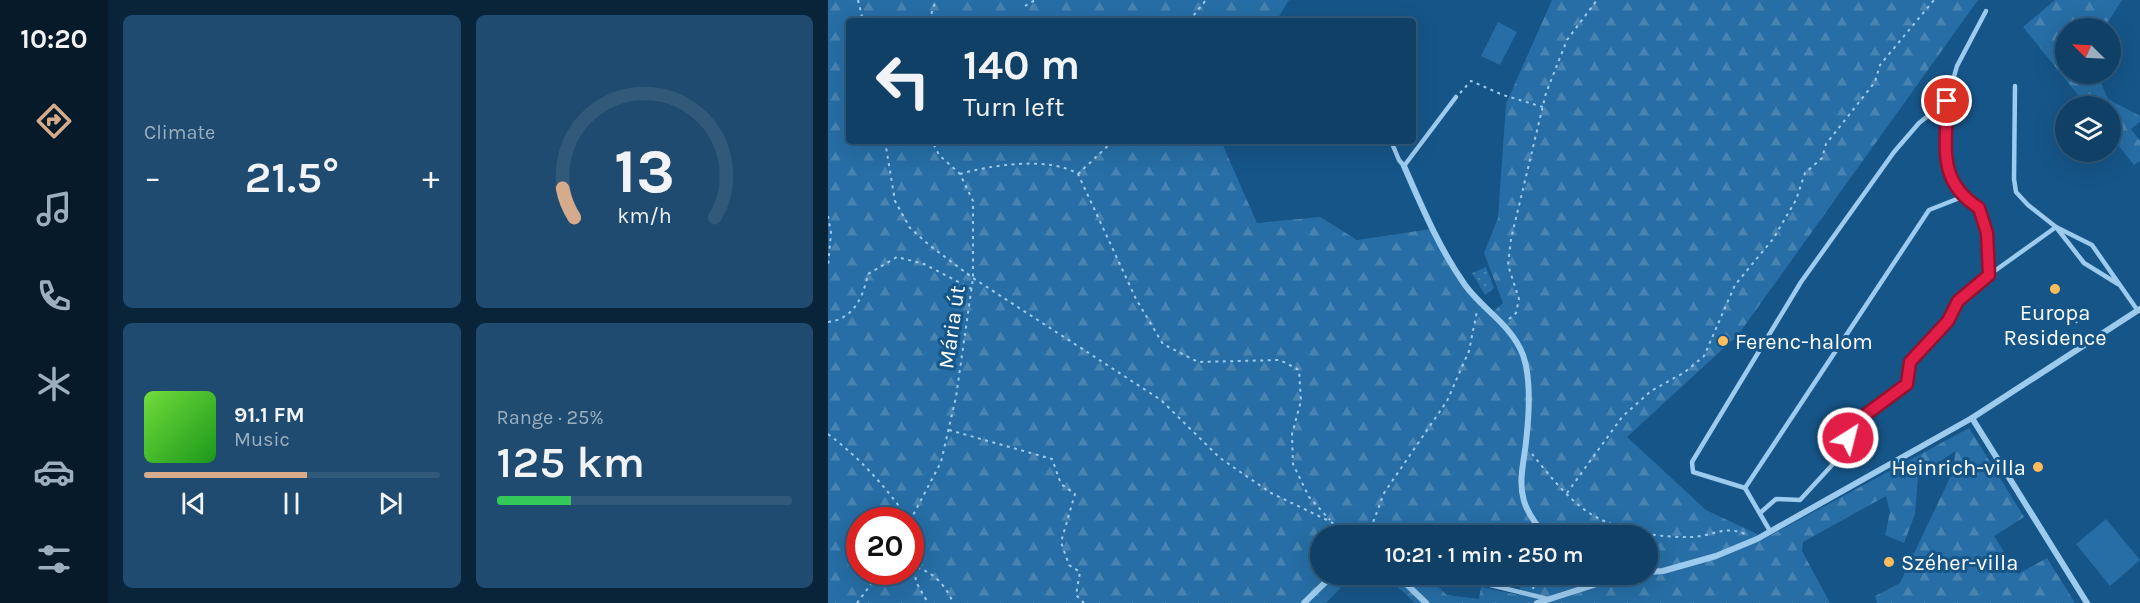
<!DOCTYPE html>
<html lang="en">
<head>
<meta charset="utf-8">
<style>
	body { margin:0; font-family:Karla,sans-serif; background:#1e4b6f; color:#f1f3f6; height:100vh; display:flex; flex-direction:column; font-size:22px; white-space:nowrap }
	* { box-sizing:border-box; margin:0 }
	p { font-size:20px; color:#9cafbf }
	.icon { flex:none; width:33px; height:33px; fill:none; stroke:currentColor; stroke-width:2; stroke-linecap:round; stroke-linejoin:round }
	.map { position:relative; flex:1; overflow:hidden }
	.panel { display:flex; flex-direction:column; gap:15px; padding:15px; background:#092338; width:720px }
	.panel>* { flex:none }
	.top-card { position:absolute; left:18px; top:18px; width:570px; height:126px; border-radius:6px; box-shadow:0 6px 24px #0002,0 0 0 2px #30597a; background:#104066; color:#f1f3f6; overflow:hidden }
	.needle { width:39px; rotate:294deg }
	.fabs { position:absolute; left:1227px; top:18px; display:grid; gap:12px }
	.fabs a { display:grid; place-items:center; width:66px; height:66px; border-radius:50%; background:#104066; box-shadow:0 6px 24px #0002,0 0 0 2px #30597a; font-size:30px }
	.speed { position:absolute; left:18px; top:507px; display:flex; gap:12px; font-size:30px; font-weight:700; text-align:center }
	.speed>* { display:grid; place-content:center; width:78px; height:78px; border-radius:50%; background:#104066; box-shadow:0 6px 24px #0002,0 0 0 2px #30597a; line-height:1 }
	.speed .limit { border:9px solid #d22; background:#fff; color:#111 }
	.pin { position:absolute; display:grid; place-items:center; width:51px; height:51px; color:#fff; margin:-26px; border:3px solid #fff; border-radius:50%; box-shadow:0 2px 6px #0007 }
	.me { position:absolute; width:66px; margin:-33px; rotate:36deg; stroke-linejoin:round; filter:drop-shadow(0 0 4px #0008) }
	.turn { display:flex; align-items:center; gap:21px; height:126px; padding:0 18px; font-size:27px }
	.turn .icon { width:78px; height:78px; stroke-width:2.5 }
	.turn b { display:block; font-size:42px; line-height:51px }
	.big { font-size:45px; font-weight:600; line-height:1.1 }
	.panel .card { flex:1; display:flex; flex-direction:column; justify-content:center; gap:9px; min-width:0; padding:0 21px; border-radius:9px; background:#1e4b6f }
	.panel .dial { align-items:center; gap:0 }
	.dial svg { height:156px; overflow:visible; fill:none; stroke:#30597a; stroke-width:7; stroke-linecap:round; text-anchor:middle }
	.dial text { fill:#f1f3f6; stroke:none }
	.song { display:flex; align-items:center; gap:18px }
	.cover { width:72px; height:72px; border-radius:9px; background:linear-gradient(135deg,hsl(100 70% 55%),hsl(120 70% 35%)) }
	.played { height:6px; border-radius:3px; background:linear-gradient(90deg,#d6ab8b 55%,#30597a 55%) }
	.keys { display:flex; justify-content:space-around; direction:ltr }
	.heat { display:flex; justify-content:space-between; align-items:center; font-size:33px; direction:ltr }
	.charge { height:9px; border-radius:4px; background:linear-gradient(90deg,#34c759 25%,#30597a 0) }
	.panel .tiles { flex:1; display:grid; gap:15px; grid-template-columns:repeat(2,1fr) }
	.trip { position:absolute; left:482px; top:525px; width:348px; height:60px; border-radius:30px; background:#104066; box-shadow:0 6px 24px #0002,0 0 0 2px #30597a; font-weight:600; line-height:60px; text-align:center }
	main { display:flex; flex:1; min-height:0 }
	.tabs { display:flex; flex-direction:column; width:108px; justify-content:space-around; align-items:center; background:#061a29; color:#9cafbf }
	.tabs .icon { width:42px; height:42px }
	.tabs .current { color:#d6ab8b }
	.tabs b { font-size:27px; color:#f1f3f6 }
	.map>svg:first-child { display:block }
</style>
</head>
<body>
<main>
<nav class="tabs">
<b>10:20</b>
<svg class="icon current" aria-label="directions" viewBox="0 0 24 24"><path d="M12 3l9 9-9 9-9-9zM9 14v-3h6M13 9l2 2-2 2"/></svg>
<svg class="icon" aria-label="music" viewBox="0 0 24 24"><path d="M9 18V5l10-2v13"/><circle cx="6" cy="18" r="3"/><circle cx="16" cy="16" r="3"/></svg>
<svg class="icon" aria-label="phone" viewBox="0 0 24 24"><path d="M5 4h4l2 5-3 2q2 4 5 5l2-3 5 2v4C11 20 4 13 5 4z"/></svg>
<svg class="icon" aria-label="climate" viewBox="0 0 24 24"><path d="M12 3v18M4 7l16 10M4 17L20 7"/></svg>
<svg class="icon" aria-label="car" viewBox="0 0 24 24"><path d="M5 17H2v-5l4-1 3-4h7l3 4 3 1v5h-3M9 17h6M6 11h13"/><circle cx="7" cy="17" r="2"/><circle cx="17" cy="17" r="2"/></svg>
<svg class="icon" aria-label="filters" viewBox="0 0 24 24"><path d="M4 7h16M4 17h16"/><circle cx="9" cy="7" r="2"/><circle cx="15" cy="17" r="2"/></svg>
</nav>
<section class="panel">
<div class="tiles">
<div class="card"><p>Climate</p>
<div class="heat"><a>−</a><b class="big">21.5°</b><a>+</a></div>
</div>
<div class="card dial"><svg viewBox="0 0 100 80">
<path d="M14 69A42 42 0 1 1 86 69"/>
<path d="M14 69A42 42 0 0 1 8 54" stroke="#d6ab8b"/>
<text x="50" y="56" font-size="32" font-weight="700">13</text>
<text x="50" y="72" font-size="11">km/h</text>
</svg></div>
<div class="card">
<div class="song"><i class="cover"></i><div><b>91.1 FM</b><p>Music</p></div></div>
<div class="played"></div>
<div class="keys"><svg class="icon" aria-label="previous" viewBox="0 0 24 24"><path d="M18 5L8 12l10 7zM5 5v14"/></svg><svg class="icon" aria-label="pause" viewBox="0 0 24 24"><path d="M8 5v14M16 5v14"/></svg><svg class="icon" aria-label="next" viewBox="0 0 24 24"><path d="M6 5l10 7-10 7zM19 5v14"/></svg></div>
</div>
<div class="card"><p>Range · 25%</p><b class="big">125 km</b><div class="charge"></div></div>
</div>
</section>
<div class="map">
<svg width="1312" height="603" viewBox="0 0 1312 603">
	<defs>
		<pattern id="grass-dots" width="8" height="8" patternUnits="userSpaceOnUse" patternTransform="scale(1.5)"><rect width="8" height="8" fill="#266ea5"/><path d="M2 2h.1M6 6h.1" fill="none" stroke="#4784b2" stroke-width="1.8" stroke-linecap="round"/></pattern>
		<pattern id="forest-firs" width="22" height="20" patternUnits="userSpaceOnUse" patternTransform="scale(1.5)"><rect width="22" height="20" fill="#266ea5"/><path d="M5 1l3.5 6h-7zM16 11l3.5 6h-7z" fill="#4784b2"/></pattern>
	</defs>
	<rect width="100%" height="100%" fill="#165588"/>
	<path fill="url(#grass-dots)" d="M 658,267 L 666,288 L 657,295 L 644,273 Z"/>
	<g fill="url(#forest-firs)" fill-rule="evenodd">
		<path d="M 0,0 L 461,0 L 448,21 L 21,21 L 21,141 L 393,141 L 429,223 L 492,217 L 529,240 L 603,229 L 637,286 L 665,312 L 675,303 L 656,253 L 670,218 L 678,104 L 724,0 L 1150,0 L 910,335 L 799,437 L 878,510 L 929,534 L 934,540 L 1141,428 L 1196,517 L 1166,536 L 1190,574 L 1219,558 L 1247,603 L 1049,603 L 1047,596 L 1072,583 L 1126,469 L 1127,451 L 1090,477 L 1087,514 L 1076,543 L 1057,535 L 1062,512 L 1058,496 L 975,542 L 974,551 L 1002,603 L 587,603 L 557,575 L 598,575 L 619,595 L 651,599 L 653,587 L 691,595 L 693,583 L 704,585 L 706,575 L 819,574 L 819,536 L 699,533 L 634,536 L 610,526 L 607,535 L 492,536 L 492,574 L 525,575 L 498,603 L 0,603 ZM 32,520 L 82,520 L 82,572 L 32,572 Z"/>
		<path d="M 1227,0 L 1294,0 L 1276,28 L 1238,28 L 1238,74 L 1269,74 L 1280,99 L 1312,116 L 1312,122 L 1303,129 L 1312,141 L 1312,161 L 1306,165 L 1283,136 L 1282,106 L 1259,106 L 1195,27 Z"/>
	</g>
	<g fill="#266ea5">
		<path d="M 670,22 L 689,32 L 672,65 L 653,56 Z"/>
		<path d="M 1278,519 L 1312,560 L 1282,586 L 1248,544 Z"/>
	</g>
	<g fill="none" stroke-linecap="round" stroke-linejoin="round">
		<g stroke="#9dcbee" stroke-width="2" stroke-dasharray="3 4.5" stroke-linecap="butt">
			<path d="M 30,0 L 35,21"/>
			<path d="M 197,6 L 207,0"/>
			<path d="M 101,21 L 108,0"/>
			<path d="M 361,21 L 378,0"/>
			<path d="M 632,93 L 643,81 L 675,95 L 715,107"/>
			<path d="M 57,141 L 67,201 L 82,228 L 101,245 L 145,278 L 333,400 L 392,458 L 443,493 L 503,522 L 523,536"/>
			<path d="M 132,174 C 163,165 221,156 250,174 L 308,299 L 335,344 L 370,362 L 452,360 L 471,370 L 473,401 L 464,434 L 465,464 L 481,497 L 502,520"/>
			<path d="M 250,174 L 285,141"/>
			<path d="M 0,216 L 3,233 L 0,266"/>
			<path d="M 1239,308 L 1251,326"/>
			<path d="M 681,319 L 688,313 L 691,299 L 680,265 L 683,239 L 718,93 L 739,40 L 769,0"/>
			<path d="M 0,322 C 26,319 35,297 40,274 L 69,257 L 96,264 L 144,289"/>
			<path d="M 121,430 L 224,459 L 233,484 L 247,494 L 233,542 L 241,565 L 252,572 L 248,595 L 256,603"/>
			<path d="M 0,434 C 33,459 58,487 81,520"/>
			<path d="M 704,454 C 722,476 744,505 770,518 C 797,532 834,538 864,537 C 885,536 896,525 917,534"/>
			<path d="M 739,493 L 794,417 L 823,391 L 857,372 L 876,356 L 907,285 L 945,239 L 968,200 L 977,173 L 994,158 L 998,144 L 1047,82 L 1052,65 L 1106,0"/>
			<path d="M 82,521 L 113,462 L 128,397 L 145,278 L 145,201 L 132,174 L 111,155 L 104,141"/>
			<path d="M 82,525 L 88,582 L 100,603"/>
			<path d="M 540,536 L 556,493 L 619,401 L 641,351 L 649,311"/>
			<path d="M 82,566 C 103,569 118,585 125,603"/>
			<path d="M 705,589 L 709,574"/>
			<path d="M 29,603 L 52,572"/>
		</g>
		<g stroke="#9dcbee" stroke-width="4.5">
			<path d="M 1187,86 L 1186,179 L 1188,192 L 1200,205 L 1228,227 L 1264,245 L 1310,311"/>
			<path d="M 585,90 L 587,87"/>
			<path d="M 563,141 L 571,160 L 576,166 L 628,97"/>
			<path d="M 1134,197 L 1119,171 L 1119,101 L 1129,66 L 1158,11"/>
			<path d="M 1161,275 L 1228,227 L 1256,263 L 1290,284"/>
			<path d="M 917,488 L 1101,210 L 1134,197 L 1151,208 L 1159,233 L 1161,275 L 1130,301 L 1120,321 L 1082,362 L 1079,384 L 1025,424 L 1016,452 L 972,500 L 948,499 L 932,513"/>
			<path d="M 942,531 L 917,488 L 865,472 L 864,462 L 973,282 L 1066,152 L 1091,123 L 1119,101"/>
			<path d="M 617,574 L 720,599"/>
		</g>
		<g stroke="#9dcbee" stroke-width="6">
			<path d="M 576,166 C 594,207 611,248 637,285 C 655,310 683,324 695,355 C 704,380 701,416 698,442 C 696,462 690,481 696,501 C 700,514 709,526 718,536"/>
			<path d="M 1144,418 L 1259,603"/>
			<path d="M 819,572 L 835,571 L 888,556 L 929,539 L 1144,418 L 1312,309"/>
			<path d="M 568,574 L 598,603"/>
			<path d="M 476,603 L 506,574"/>
			<path d="M 709,603 L 800,574"/>
		</g>
	</g>
	<g fill="none" stroke-linecap="round" stroke-linejoin="round">
		<g stroke="#92132f" stroke-width="15">
			<path id="route" d="M 1020,438 L 1025,424 L 1079,384 L 1082,362 L 1120,321 L 1130,301 L 1161,275 L 1159,233 L 1151,208 C 1108,180 1119,147 1119,101"/>
		</g>
		<use href="#route" stroke="#e11d48" stroke-width="10"/>
	</g>
	<g fill="#ffbc5a" stroke="#165588" stroke-width="2">
		<circle cx="1227" cy="289" r="6"/>
		<circle cx="895" cy="341" r="6"/>
		<circle cx="1210" cy="467" r="6"/>
		<circle cx="1061" cy="562" r="6"/>
	</g>
	<g text-anchor="middle" stroke-width="6" stroke-linejoin="round" paint-order="stroke">
		<g font-size="22" fill="#fff" stroke="#165588" text-anchor="start">
			<text x="1227" y="320" text-anchor="middle">Europa<tspan x="1227" dy="25">Residence</tspan></text>
			<text x="907" y="349">Ferenc-halom</text>
			<text x="1198" y="475" text-anchor="end">Heinrich-villa</text>
			<text x="1073" y="570">Széher-villa</text>
		</g>
		<g font-size="22" fill="#fff" stroke="#165588">
			<text transform="translate(123 327) rotate(-82)" y="8">Mária út</text>
		</g>
	</g>
</svg>
<div class="fabs">
<a><svg class="needle" viewBox="-14 -14 28 28"><path d="M0-13l5 13h-10z" fill="#e53935"/><path d="M0 13l5-13h-10z" fill="#9cafbf"/></svg></a>
<a><svg class="icon" aria-label="layers" viewBox="0 0 24 24"><path d="M12 4l9 5-9 5-9-5zM3 14l9 5 9-5"/></svg></a>
</div>
<div class="speed"><div class="limit">20</div></div>
<div class="pin" style="left:1119px;top:101px;background:#d93025"><svg class="icon" aria-label="arrive" viewBox="0 0 24 24"><path d="M6 21V4h12l-3 4 3 4H6"/></svg></div>
<svg class="me" style="left:1020px;top:438px" viewBox="-20 -20 40 40"><circle r="17" fill="#e11d48" stroke="#fff" stroke-width="3"/><path d="M0-11L8 9 0 5-8 9z" fill="#fff"/></svg>
<div class="trip">10:21 · 1 min · 250 m</div>
<div class="top-card">
<div class="turn"><svg class="icon" aria-label="left" viewBox="0 0 24 24"><path d="M17 20v-9H6M10 6l-5 5 5 5"/></svg><div><b>140 m</b>Turn left</div></div>
</div>
</div>
</main>
</body>
</html>
